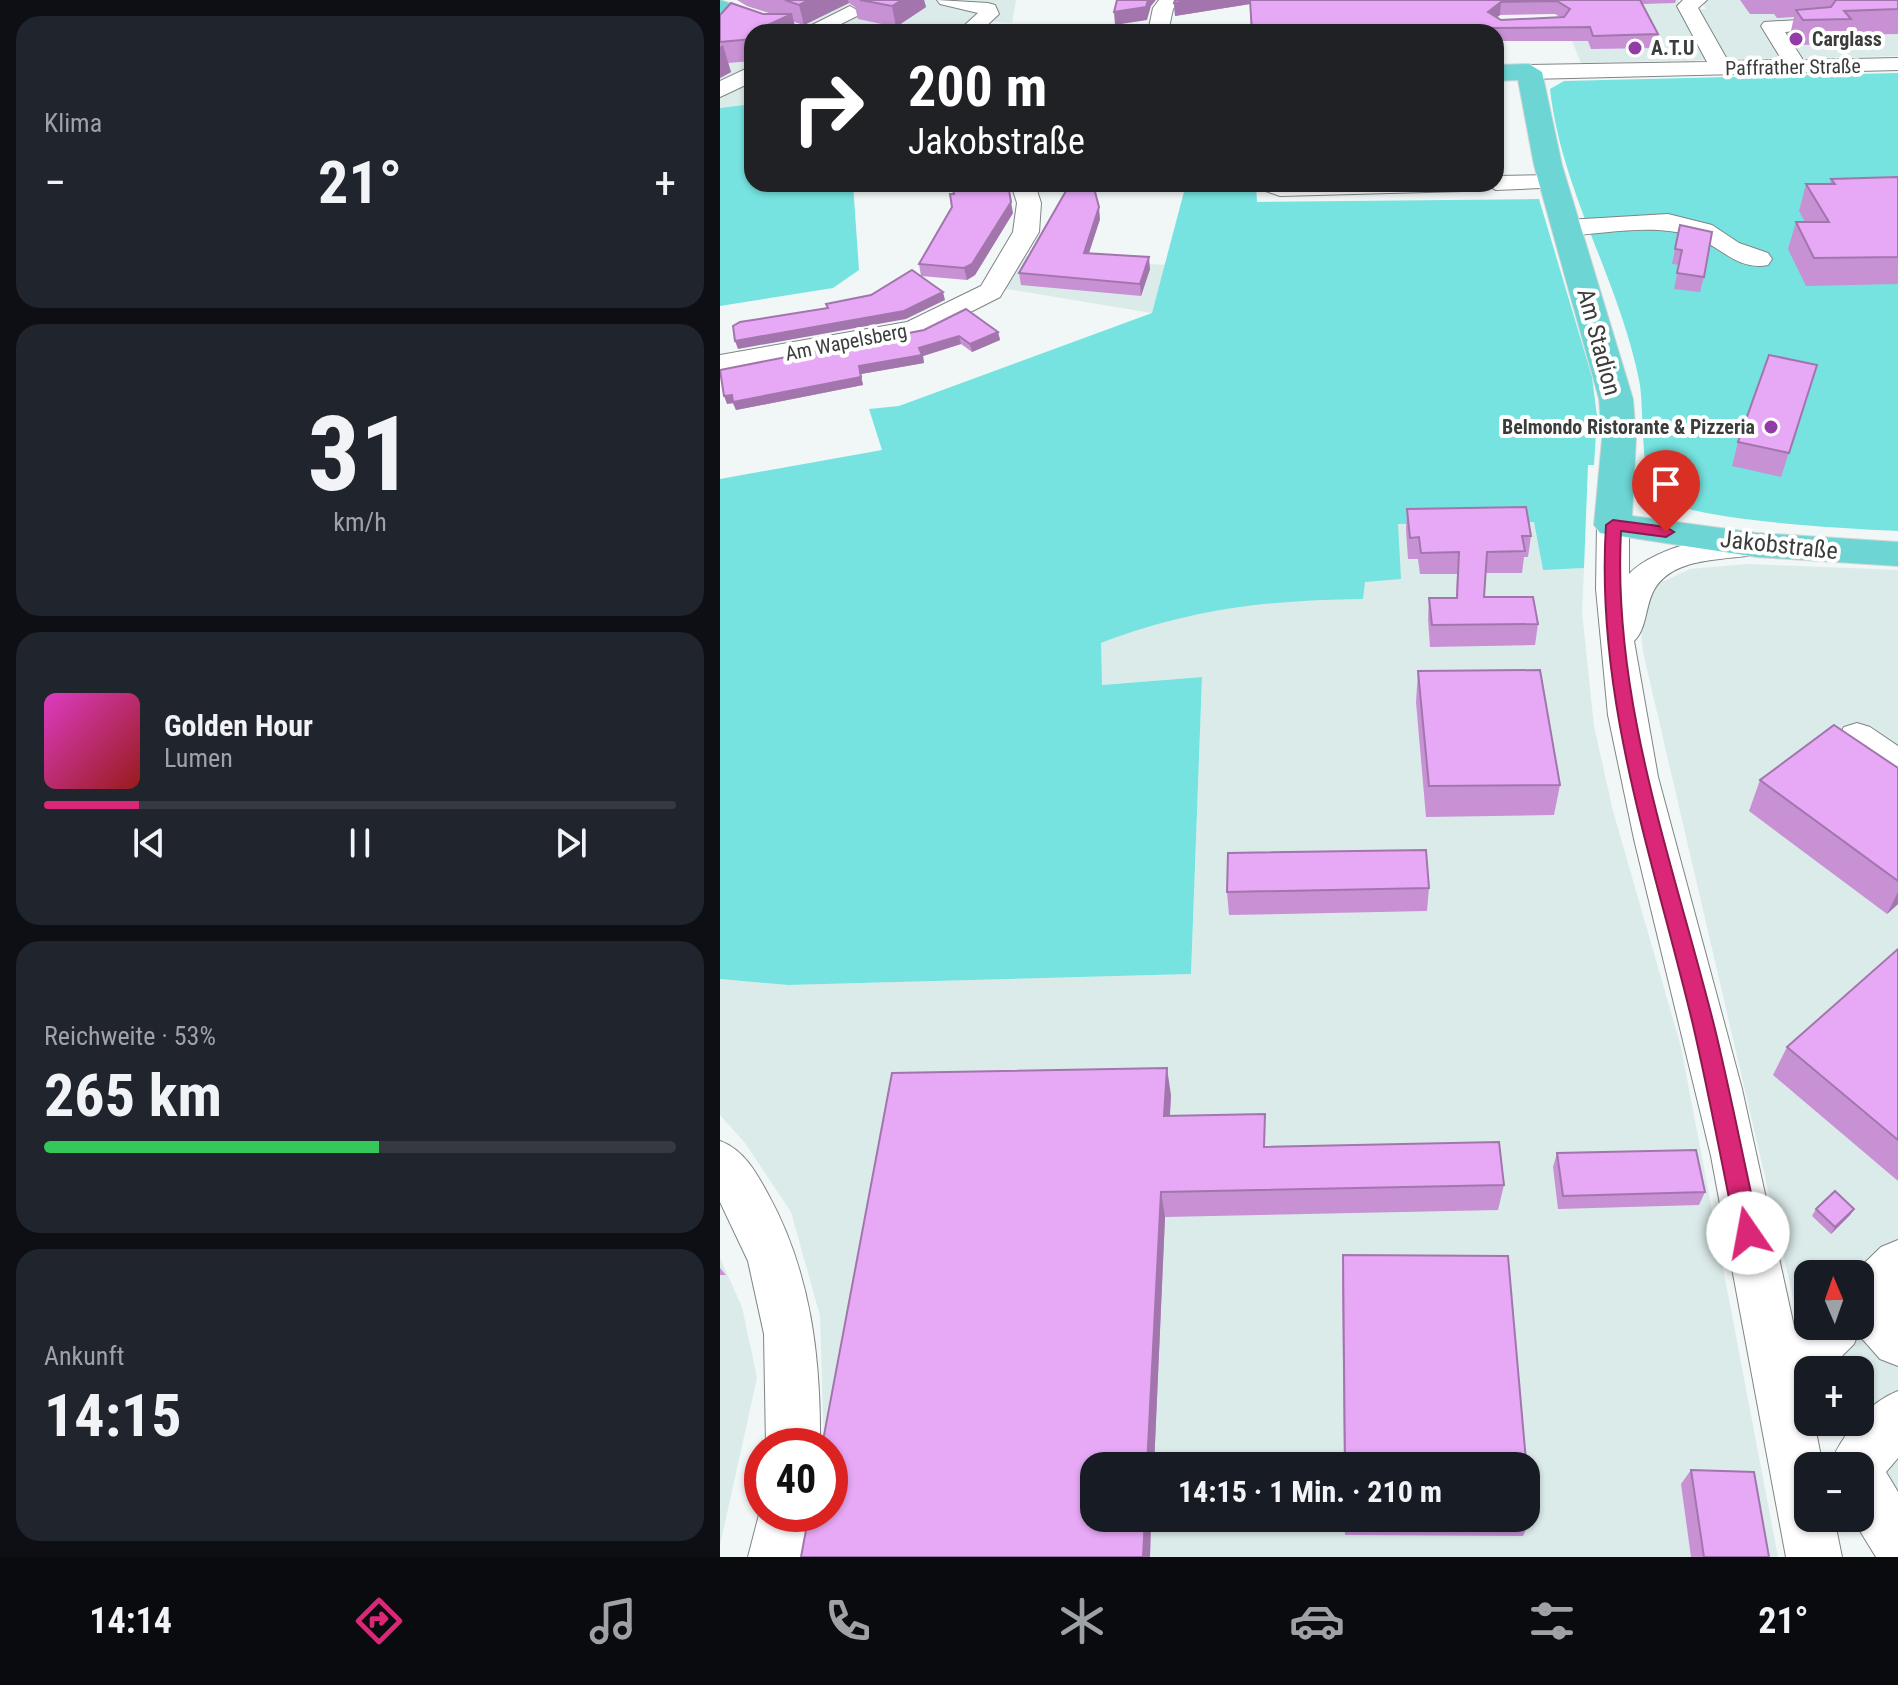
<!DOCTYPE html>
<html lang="de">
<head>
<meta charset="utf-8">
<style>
	body { margin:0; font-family:"Roboto Condensed",sans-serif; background:#20242c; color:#f1f3f6; height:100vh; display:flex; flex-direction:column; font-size:30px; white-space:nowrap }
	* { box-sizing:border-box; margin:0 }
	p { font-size:26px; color:#9ea1a6 }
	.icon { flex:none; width:44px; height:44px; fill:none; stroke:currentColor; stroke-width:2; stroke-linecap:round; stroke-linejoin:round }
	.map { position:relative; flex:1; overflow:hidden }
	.panel { display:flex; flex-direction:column; gap:16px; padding:16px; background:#0d0f14; width:720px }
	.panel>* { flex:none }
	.banner { position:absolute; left:24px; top:24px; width:760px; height:168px; border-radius:24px; box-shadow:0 2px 6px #0004; background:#202124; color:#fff; overflow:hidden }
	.needle { width:52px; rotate:358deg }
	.buttons { position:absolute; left:1074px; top:1260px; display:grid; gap:16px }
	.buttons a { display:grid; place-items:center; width:80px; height:80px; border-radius:16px; background:#171b24; box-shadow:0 2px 6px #0004; font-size:40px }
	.speed { position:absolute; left:24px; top:1428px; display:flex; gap:16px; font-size:40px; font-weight:700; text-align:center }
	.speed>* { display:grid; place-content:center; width:104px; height:104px; border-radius:50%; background:#171b24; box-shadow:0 2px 6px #0004; line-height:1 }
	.speed .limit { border:12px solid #d22; background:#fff; color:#111 }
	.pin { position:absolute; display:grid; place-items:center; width:68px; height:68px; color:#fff; margin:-82px -34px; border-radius:50% 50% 50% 0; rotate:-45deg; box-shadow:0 0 8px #0007 }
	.pin .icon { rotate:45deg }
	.me { position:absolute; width:88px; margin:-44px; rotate:348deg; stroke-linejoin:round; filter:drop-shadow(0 0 6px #0008) }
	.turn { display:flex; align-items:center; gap:28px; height:168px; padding:0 32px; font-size:36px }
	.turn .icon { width:104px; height:104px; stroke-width:2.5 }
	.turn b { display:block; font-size:56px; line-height:68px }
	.big { font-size:60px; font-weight:700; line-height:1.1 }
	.panel .card { flex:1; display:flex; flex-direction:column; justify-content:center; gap:12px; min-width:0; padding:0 28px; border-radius:24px; background:#20242c }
	.panel .dial { align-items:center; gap:0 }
	.dial b { font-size:104px; line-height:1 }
	.song { display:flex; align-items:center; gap:24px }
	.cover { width:96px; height:96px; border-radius:12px; background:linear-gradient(135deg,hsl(310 70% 55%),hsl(0 70% 35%)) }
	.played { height:8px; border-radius:4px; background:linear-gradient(90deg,#db2777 15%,#363941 15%) }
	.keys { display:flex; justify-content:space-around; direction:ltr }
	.heat { display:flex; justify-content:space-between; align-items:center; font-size:44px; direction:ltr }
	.charge { height:12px; border-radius:6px; background:linear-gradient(90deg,#34c759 53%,#363941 0) }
	.trip { position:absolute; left:360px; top:1452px; width:460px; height:80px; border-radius:24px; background:#171b24; box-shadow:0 2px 6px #0004; font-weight:700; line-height:80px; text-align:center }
	.dock { display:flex; height:128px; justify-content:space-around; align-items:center; background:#090b0e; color:#9ea1a6 }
	.dock .icon { width:56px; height:56px }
	.dock .active { color:#db2777 }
	.dock b { font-size:36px; color:#f1f3f6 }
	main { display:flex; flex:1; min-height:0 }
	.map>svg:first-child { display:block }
</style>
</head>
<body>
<main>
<section class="panel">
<div class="card"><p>Klima</p>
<div class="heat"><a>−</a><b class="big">21°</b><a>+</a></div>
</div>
<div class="card dial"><b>31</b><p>km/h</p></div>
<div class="card">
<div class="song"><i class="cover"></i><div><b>Golden Hour</b><p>Lumen</p></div></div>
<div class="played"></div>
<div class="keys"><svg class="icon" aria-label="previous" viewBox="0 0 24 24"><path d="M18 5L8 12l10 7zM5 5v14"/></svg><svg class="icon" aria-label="pause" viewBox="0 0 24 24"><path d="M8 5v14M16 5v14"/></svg><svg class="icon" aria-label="next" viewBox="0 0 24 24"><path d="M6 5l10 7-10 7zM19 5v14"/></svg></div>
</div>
<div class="card"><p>Reichweite · 53%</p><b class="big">265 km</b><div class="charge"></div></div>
<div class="card"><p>Ankunft</p><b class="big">14:15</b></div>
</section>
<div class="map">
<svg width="1178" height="1557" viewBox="0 0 1178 1557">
	<rect width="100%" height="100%" fill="#f0f7f6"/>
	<g fill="#dbebea" fill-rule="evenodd">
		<path d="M 30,0 L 296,0 L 292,23 L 269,21 L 257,32 L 108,32 L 33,8 L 29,6 Z"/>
		<path d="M 835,0 L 958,0 L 963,10 L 986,9 L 981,0 L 1178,0 L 1178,56 L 861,63 Z"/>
		<path d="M 0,24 L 32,32 L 32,104 L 0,108 Z"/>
		<path d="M 302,256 L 446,265 L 432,313 L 281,288 Z"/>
		<path d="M 814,522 L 823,569 L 864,568 L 862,612 L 874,726 L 893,811 L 961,1047 L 1058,1557 L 88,1557 L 110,1514 L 110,1446 L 104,1446 L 100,1316 L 71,1212 L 25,1143 L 0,1115 L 0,979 L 68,985 L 471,974 L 482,677 L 381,685 L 381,642 L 433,623 L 494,609 L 567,600 L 645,582 L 677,524 ZM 374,1466 L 806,1466 L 806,1518 L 374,1518 Z"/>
		<path d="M 1026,564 L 1178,570 L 1178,1500 L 1111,1422 L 1140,1422 L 1140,1370 L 1090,1370 L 923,652 L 919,613 L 940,583 L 970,569 ZM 1088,1274 L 1140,1274 L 1140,1326 L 1088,1326 Z"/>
		<path d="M 0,1258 L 22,1307 L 37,1378 L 0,1545 Z"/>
	</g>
	<g fill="#76e3e0">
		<path d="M 1178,73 L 1178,531 C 1132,529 971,521 938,497 C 919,484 925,406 919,380 C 899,280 841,190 830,89 L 844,81 Z"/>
		<path d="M 32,104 L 32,184 L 133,184 L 139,270 L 113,288 L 0,306 L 0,108 Z"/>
		<path d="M 466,184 L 536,184 L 537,202 L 819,199 L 872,377 L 877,416 L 874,465 L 868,465 L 864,568 L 823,570 L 814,522 L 678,524 L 681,579 L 645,582 L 643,599 C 548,600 470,609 381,643 L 382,685 L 482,677 L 471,974 L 68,985 L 0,979 L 0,479 L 162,450 L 149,409 L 179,406 L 432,313 Z"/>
	</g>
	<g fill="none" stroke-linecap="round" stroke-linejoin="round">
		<g stroke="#7f8584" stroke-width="2">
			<g id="minor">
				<path d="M 217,0 L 268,3 L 275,5 L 279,14 L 260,32 L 237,32 L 258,13 L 220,4 Z"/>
				<path d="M 439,0 L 460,0 L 453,9 L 448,32 L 428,32 L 433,8 Z"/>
				<path d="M 963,0 L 987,0 L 978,8 L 1008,61 L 1062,60 L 1041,26 L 1044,22 L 1097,19 L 1107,25 L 1104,29 L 1065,32 L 1083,60 L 1178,58 L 1178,70 L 809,79 L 798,72 L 809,65 L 987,62 L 957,6 Z"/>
				<path d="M 130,6 L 140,12 L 137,16 L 105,32 L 78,32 Z"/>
				<path d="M 32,66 L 32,82 L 0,97 L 0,81 Z"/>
				<path d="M 833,175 L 842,177 L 845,182 L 842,187 L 776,190 L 765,184 L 776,184 L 776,176 Z"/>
				<path d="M 291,184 L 315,184 L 321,203 L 319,232 L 280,297 L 205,335 L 0,373 L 0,355 L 187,322 L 261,286 L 293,232 L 297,203 Z"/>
				<path d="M 537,184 L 756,184 L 744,191 L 560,196 L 540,189 Z"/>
				<path d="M 948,214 L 992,225 L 1019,243 L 1048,253 L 1052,259 L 1048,265 C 1017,272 996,242 970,235 C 932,224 886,233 847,236 L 834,228 L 847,220 Z"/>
				<path d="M 893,515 L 904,518 L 909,525 L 909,574 C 935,546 1013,528 1049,538 L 1053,545 L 1049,552 C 1013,562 955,553 934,590 C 925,606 927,629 914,641 L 938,777 L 1022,1089 L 1075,1331 L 1088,1318 L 1088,1326 L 1140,1326 L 1140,1274 L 1133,1274 L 1161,1247 L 1178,1240 L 1178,1366 L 1160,1359 L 1138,1334 L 1134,1344 L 1108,1370 L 1088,1370 L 1088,1422 L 1094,1422 L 1103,1466 L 1088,1466 L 1088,1518 L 1114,1518 L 1122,1557 L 1066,1557 L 991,1156 L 914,839 L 888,715 L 876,589 L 877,525 L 882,518 Z"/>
				<path d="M 1137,723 L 1150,727 L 1178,746 L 1178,779 C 1157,773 1129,756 1118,737 L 1124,727 Z"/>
				<path d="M 0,1141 C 24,1150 36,1172 48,1194 C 91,1272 101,1358 100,1446 L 46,1446 L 44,1334 L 28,1261 L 0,1202 Z"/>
				<path d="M 1178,1391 L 1178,1458 L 1166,1472 L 1178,1492 L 1178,1557 L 1156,1557 L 1132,1518 L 1140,1518 L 1140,1466 L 1109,1466 C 1122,1435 1147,1403 1178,1391 Z"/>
				<path d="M 42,1503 L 42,1514 L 92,1514 L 84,1557 L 28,1557 Z"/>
			</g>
		</g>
		<g stroke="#d4d4d4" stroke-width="2">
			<g id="major">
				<path d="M 0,0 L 82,27 L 85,32 L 50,32 L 0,15 Z"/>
				<path d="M 809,64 L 822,72 L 842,165 L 913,399 L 916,439 L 912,516 L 1037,533 L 1178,542 L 1178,566 L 1037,557 L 880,533 L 874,525 L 882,439 L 879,399 L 814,165 L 798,80 L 776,81 L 776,65 Z"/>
			</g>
		</g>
		<use href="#minor" fill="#fff" fill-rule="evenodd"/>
		<use href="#major" fill="#6dd6d4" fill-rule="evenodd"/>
	</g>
	<g fill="#c791d4" fill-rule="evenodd">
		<path d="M 17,0 L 204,0 L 206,7 L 176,27 L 138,19 L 135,7 L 129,3 L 84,25 L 74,22 L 76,32 L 32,32 L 32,61 L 8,63 L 11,72 L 0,78 L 0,15 L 52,14 L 27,6 Z"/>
		<path d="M 455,0 L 956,0 L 955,3 L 923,4 L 938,34 L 936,48 L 871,49 L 868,41 L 777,41 L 776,56 L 776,32 L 531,32 L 530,4 L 455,16 L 454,3 ZM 835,14 L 840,17 L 781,20 L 777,17 L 780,15 Z"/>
		<path d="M 1020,0 L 1178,0 L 1178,34 L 1126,35 L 1124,44 L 1077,45 L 1070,35 L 1074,17 L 1057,18 L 1054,14 L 1030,14 Z"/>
		<path d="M 1178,177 L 1178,284 L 1086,286 L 1068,249 L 1076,222 L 1085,222 L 1079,211 L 1086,184 L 1110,184 L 1111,179 Z"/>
		<path d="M 234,194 L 293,213 L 255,275 L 247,280 L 201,276 L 199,264 L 232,208 Z"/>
		<path d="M 380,219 L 369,253 L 430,269 L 421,296 L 301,285 L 299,273 Z"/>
		<path d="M 960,225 L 984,277 L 980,292 L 954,289 L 959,265 L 952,264 Z"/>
		<path d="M 204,330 L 278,332 L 280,340 L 252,352 L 241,344 L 203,356 L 204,363 L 141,374 L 143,385 L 16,410 L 13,403 L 7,404 Z"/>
		<path d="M 1097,365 L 1061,477 L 1012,466 L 1018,442 Z"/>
		<path d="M 687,509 L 811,536 L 808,557 L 804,557 L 802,573 L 766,573 L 764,597 L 818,624 L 815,645 L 710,647 L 708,619 L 709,598 L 736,598 L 737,574 L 700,574 L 698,559 L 688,559 L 686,530 Z"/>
		<path d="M 698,671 L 840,785 L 834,815 L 706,817 L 696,702 Z"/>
		<path d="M 1178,768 L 1178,904 L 1167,914 L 1029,811 L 1040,780 Z"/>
		<path d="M 709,888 L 707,911 L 509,915 L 507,892 Z"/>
		<path d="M 1178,949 L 1178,1181 L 1053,1075 L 1067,1047 Z"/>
		<path d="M 451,1095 L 450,1116 L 546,1147 L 784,1185 L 778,1210 L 445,1217 L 434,1466 L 374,1466 L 431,1518 L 430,1557 L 81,1557 Z"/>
		<path d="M 837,1153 L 985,1192 L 979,1205 L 838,1209 L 833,1167 Z"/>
		<path d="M 1096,1209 L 1134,1209 L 1130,1215 L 1111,1234 L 1092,1216 Z"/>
		<path d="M 623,1255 L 788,1256 L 811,1518 L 803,1536 L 625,1535 L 624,1518 L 806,1518 L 806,1466 L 624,1466 L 622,1279 Z"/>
		<path d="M 0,1268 L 6,1275 L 0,1275 Z"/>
		<path d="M 971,1470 L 1049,1557 L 971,1557 L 961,1484 Z"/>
	</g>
	<g fill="#a276ac">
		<path d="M 89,0 L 128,0 L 129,3 L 84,25 L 79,5 Z"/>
		<path d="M 182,0 L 204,0 L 206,7 L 176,27 L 172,6 Z"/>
		<path d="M 428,0 L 436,0 L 431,6 L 427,20 L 395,25 L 394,12 Z"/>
		<path d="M 472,0 L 529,0 L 530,4 L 455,16 L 454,3 Z"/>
		<path d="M 781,2 L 780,15 L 767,25 L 768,12 Z"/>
		<path d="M 72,14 L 76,32 L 52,32 L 50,24 Z"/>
		<path d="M 3,45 L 11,72 L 0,78 L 0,47 Z"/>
		<path d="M 288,184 L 293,213 L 255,275 L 247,280 L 244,268 Z"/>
		<path d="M 379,207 L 380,219 L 365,265 L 364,253 Z"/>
		<path d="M 429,257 L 430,269 L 421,296 L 420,284 Z"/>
		<path d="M 223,292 L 225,300 L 186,319 L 18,349 L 15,341 Z"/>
		<path d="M 278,332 L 280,340 L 252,352 L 250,344 Z"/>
		<path d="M 239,336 L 241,344 L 203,356 L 204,363 L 141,374 L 139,366 Z"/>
		<path d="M 141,377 L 143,385 L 16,410 L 13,403 L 7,404 L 4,396 Z"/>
		<path d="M 1178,892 L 1178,904 L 1167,914 Z"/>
		<path d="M 447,1068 L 451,1095 L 448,1142 L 444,1116 Z"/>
		<path d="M 441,1192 L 445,1217 L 434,1466 L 427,1466 Z"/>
		<path d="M 1134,1209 L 1130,1215 L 1111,1234 L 1115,1227 Z"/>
		<path d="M 425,1518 L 431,1518 L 430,1557 L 423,1557 Z"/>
	</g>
	<g fill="#e7a9f6" stroke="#a276ac" stroke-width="2" fill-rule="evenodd">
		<path d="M 65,0 L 89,0 L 79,5 Z"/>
		<path d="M 140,0 L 182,0 L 172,6 Z"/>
		<path d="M 397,0 L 428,0 L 426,7 L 394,12 Z"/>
		<path d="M 455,0 L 472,0 L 454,3 Z"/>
		<path d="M 530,0 L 920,0 L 938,34 L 873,36 L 870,27 L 772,28 L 774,32 L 532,32 ZM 837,1 L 850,9 L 844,17 L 781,20 L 768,12 L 781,2 Z"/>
		<path d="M 1116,0 L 1178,0 L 1178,9 L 1124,11 L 1131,19 L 1083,20 L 1076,10 L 1111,7 Z"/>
		<path d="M 11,3 L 43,14 L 72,14 L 50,24 L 71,32 L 32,32 L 32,39 L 0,42 L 0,15 Z"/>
		<path d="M 1178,177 L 1178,257 L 1094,258 L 1076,222 L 1109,222 L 1086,184 L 1115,184 L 1111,179 Z"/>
		<path d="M 232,184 L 288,184 L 291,202 L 252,264 L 244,268 L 199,264 L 232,207 L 230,194 L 234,194 Z"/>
		<path d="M 350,184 L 373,184 L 379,207 L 364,253 L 429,257 L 420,284 L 299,273 Z"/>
		<path d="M 960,225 L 992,232 L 984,277 L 957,273 L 962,250 L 955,249 Z"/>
		<path d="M 192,270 L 223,292 L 184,311 L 15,341 L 13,326 L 20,322 L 108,308 L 106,304 L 151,295 Z"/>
		<path d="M 246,309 L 278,332 L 250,344 L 239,336 L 199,348 L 202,355 L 139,366 L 141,377 L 13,402 L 12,395 L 4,396 L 0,370 L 204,330 Z"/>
		<path d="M 1049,355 L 1097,365 L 1069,453 L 1018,442 Z"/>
		<path d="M 806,507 L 811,536 L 802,536 L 805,551 L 767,552 L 764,597 L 813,597 L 818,624 L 712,625 L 709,598 L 737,598 L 739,552 L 701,553 L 699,537 L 690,538 L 687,509 Z"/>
		<path d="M 820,670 L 840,785 L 709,786 L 698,671 Z"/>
		<path d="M 1114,725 L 1178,768 L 1178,881 L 1040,780 Z"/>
		<path d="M 706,850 L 709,888 L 507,892 L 508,853 Z"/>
		<path d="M 1178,949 L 1178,1140 L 1067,1047 Z"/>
		<path d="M 447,1068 L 444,1116 L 545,1114 L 544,1147 L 779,1142 L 784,1185 L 441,1192 L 427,1466 L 374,1466 L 374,1518 L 425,1518 L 423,1557 L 81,1557 L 89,1514 L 110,1514 L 110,1446 L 102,1446 L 172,1073 Z"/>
		<path d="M 976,1150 L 985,1192 L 843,1196 L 837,1153 Z"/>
		<path d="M 1115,1191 L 1134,1209 L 1115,1227 L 1096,1209 Z"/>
		<path d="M 623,1255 L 788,1256 L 811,1518 L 806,1518 L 806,1466 L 625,1466 Z"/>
		<path d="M 971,1470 L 1034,1472 L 1049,1557 L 984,1557 Z"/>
	</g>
	<path fill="#db2777" stroke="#8e194d" stroke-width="2" d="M 893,520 L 946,527 L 954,532 L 946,537 L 901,531 C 892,701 953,862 994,1025 C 1011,1094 1024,1164 1040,1233 L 1036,1241 L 1028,1244 L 1020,1241 L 1016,1233 C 1002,1164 989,1094 973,1025 C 933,858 875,699 886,525 Z"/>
	<g fill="#933ba7" stroke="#fff" stroke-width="3">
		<circle cx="1076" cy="39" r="8"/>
		<circle cx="915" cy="48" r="8"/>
		<circle cx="1051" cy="427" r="8"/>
	</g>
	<g text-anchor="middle" stroke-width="8" stroke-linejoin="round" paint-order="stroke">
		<g font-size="20" font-weight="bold" fill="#3b3d3d" stroke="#fff" text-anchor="start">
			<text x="1092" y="46">Carglass</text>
			<text x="931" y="55">A.T.U</text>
			<text x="1035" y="434" text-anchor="end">Belmondo Ristorante &amp; Pizzeria</text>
		</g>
		<g font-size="20" fill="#3b3d3d" stroke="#fff">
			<text transform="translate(1073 67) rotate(-1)" y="7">Paffrather Straße</text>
			<text transform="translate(126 342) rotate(-11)" y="7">Am Wapelsberg</text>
		</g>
		<g font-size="24" fill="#3b3d3d" stroke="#fff">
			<text transform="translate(879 342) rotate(75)" y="8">Am Stadion</text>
			<text transform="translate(1059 545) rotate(6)" y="8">Jakobstraße</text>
		</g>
	</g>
</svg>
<div class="buttons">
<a><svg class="needle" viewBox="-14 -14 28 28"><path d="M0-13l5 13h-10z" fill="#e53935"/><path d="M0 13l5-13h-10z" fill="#9ea1a6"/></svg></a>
<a>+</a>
<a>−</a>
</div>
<div class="speed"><div class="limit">40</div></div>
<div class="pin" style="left:946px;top:532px;background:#d93025"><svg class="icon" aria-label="arrive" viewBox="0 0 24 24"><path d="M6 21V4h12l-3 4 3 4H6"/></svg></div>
<svg class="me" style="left:1028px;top:1233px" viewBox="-20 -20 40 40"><circle r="19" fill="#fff"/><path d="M0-13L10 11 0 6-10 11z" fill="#db2777"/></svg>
<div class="trip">14:15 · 1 Min. · 210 m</div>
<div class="banner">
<div class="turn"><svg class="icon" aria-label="right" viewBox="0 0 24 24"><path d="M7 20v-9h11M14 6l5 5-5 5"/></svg><div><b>200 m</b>Jakobstraße</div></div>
</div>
</div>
</main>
<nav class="dock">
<b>14:14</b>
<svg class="icon active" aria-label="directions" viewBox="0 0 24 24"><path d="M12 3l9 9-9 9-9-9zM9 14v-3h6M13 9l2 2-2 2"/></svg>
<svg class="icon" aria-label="music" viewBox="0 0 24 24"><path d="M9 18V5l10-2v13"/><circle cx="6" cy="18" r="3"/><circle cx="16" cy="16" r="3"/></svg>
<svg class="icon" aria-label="phone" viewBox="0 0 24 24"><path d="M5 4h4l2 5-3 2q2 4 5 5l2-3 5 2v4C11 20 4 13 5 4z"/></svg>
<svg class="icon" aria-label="climate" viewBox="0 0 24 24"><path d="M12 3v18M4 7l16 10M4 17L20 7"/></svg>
<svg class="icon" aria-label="car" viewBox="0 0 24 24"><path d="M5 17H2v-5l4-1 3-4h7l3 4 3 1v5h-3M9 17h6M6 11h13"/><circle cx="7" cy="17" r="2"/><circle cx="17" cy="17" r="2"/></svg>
<svg class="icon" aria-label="filters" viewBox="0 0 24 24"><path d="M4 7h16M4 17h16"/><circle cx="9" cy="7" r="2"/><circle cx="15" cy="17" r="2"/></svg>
<b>21°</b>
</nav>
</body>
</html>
